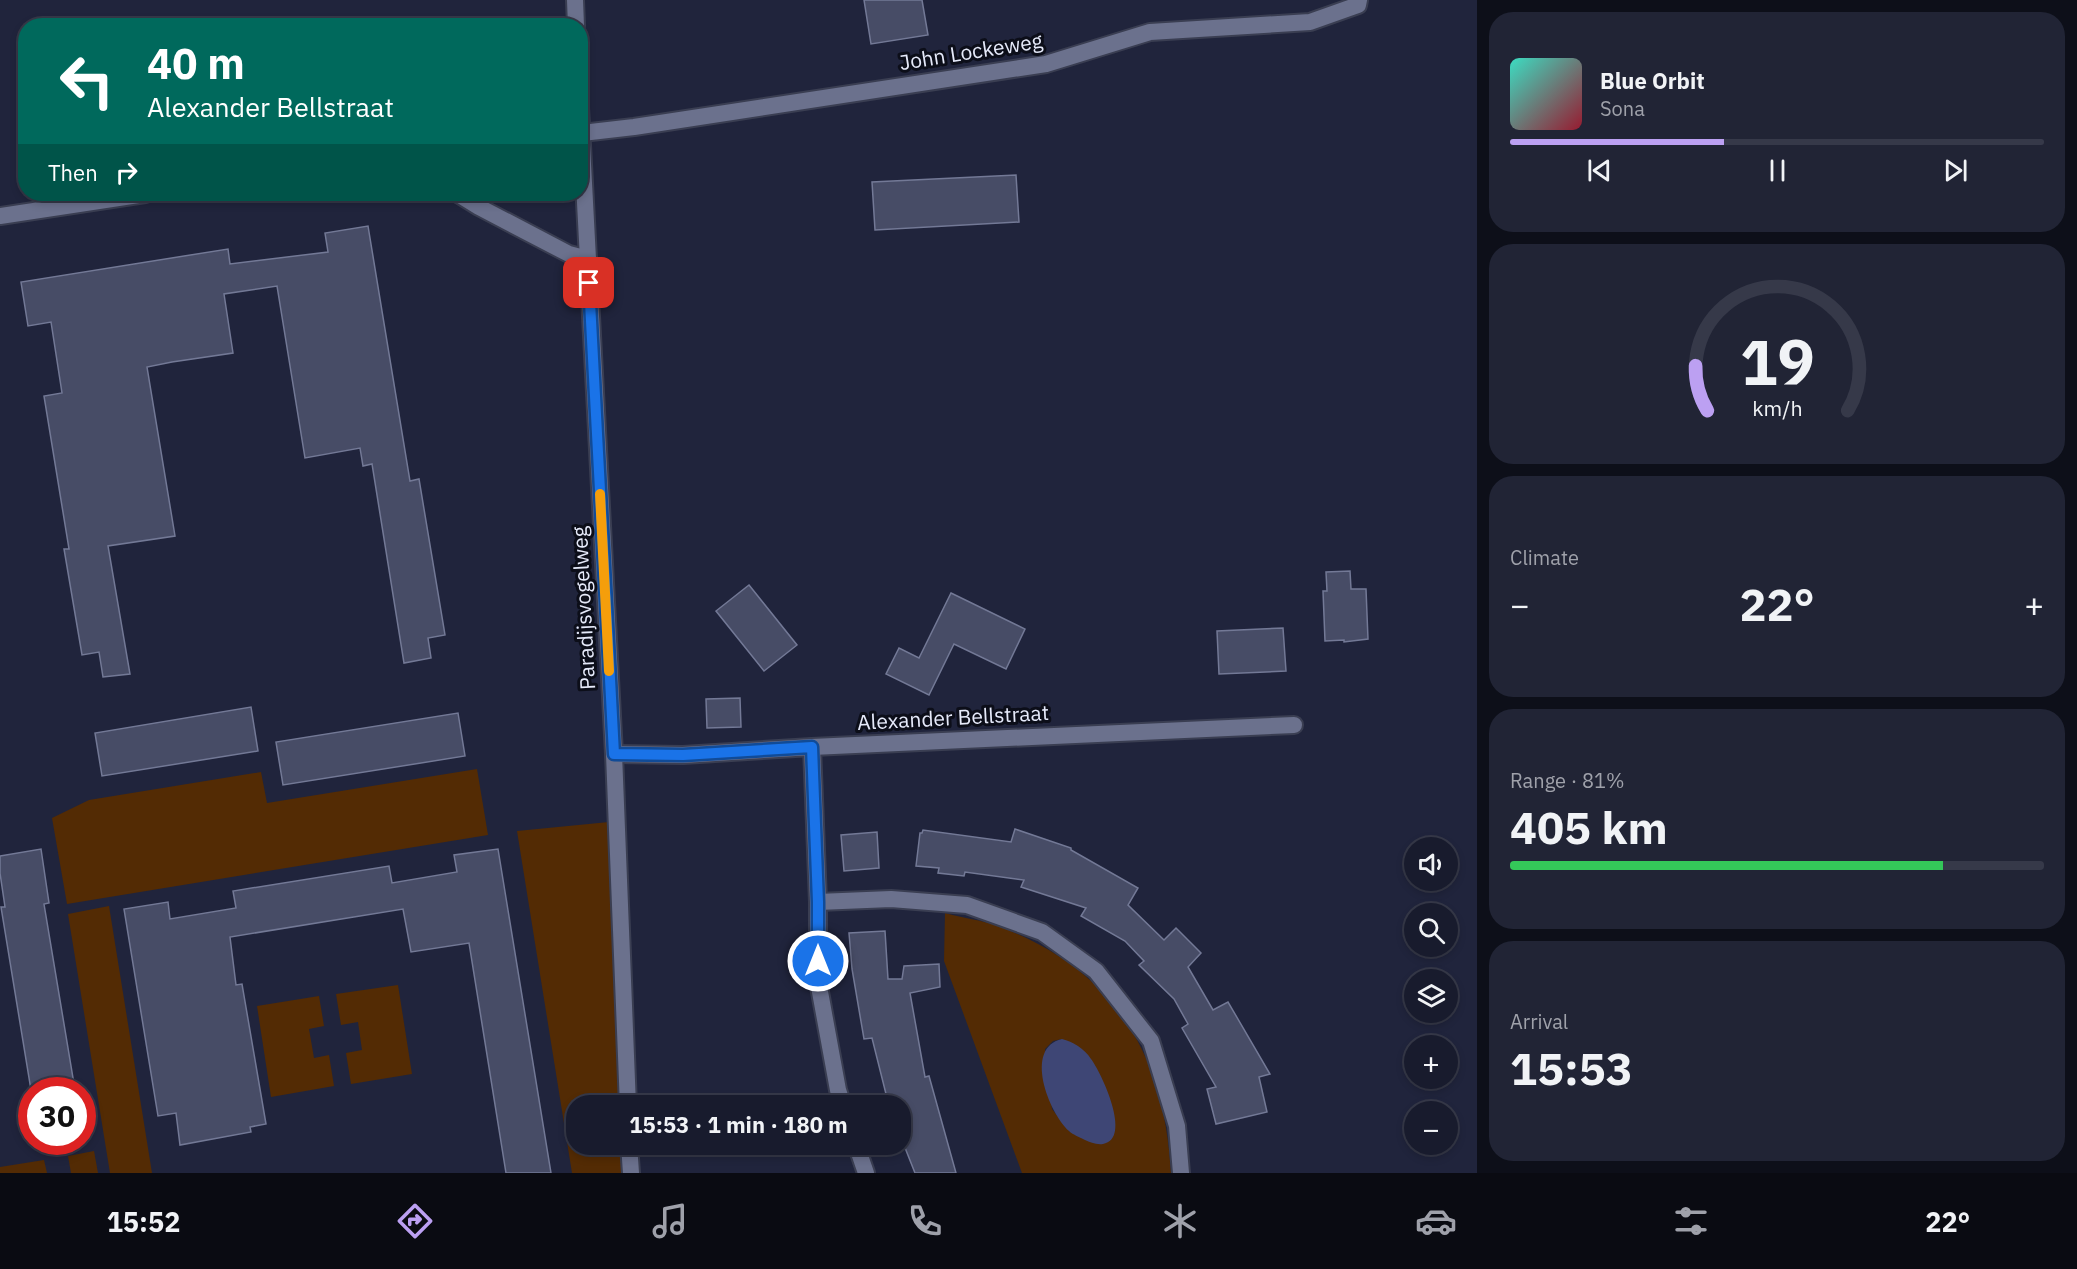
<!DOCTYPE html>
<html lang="en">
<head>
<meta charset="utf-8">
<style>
	body { margin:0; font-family:"IBM Plex Sans",sans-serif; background:#212435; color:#f1f3f6; height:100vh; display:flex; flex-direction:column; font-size:22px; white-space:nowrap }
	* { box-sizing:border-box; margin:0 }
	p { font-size:20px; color:#9fa1aa }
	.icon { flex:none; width:33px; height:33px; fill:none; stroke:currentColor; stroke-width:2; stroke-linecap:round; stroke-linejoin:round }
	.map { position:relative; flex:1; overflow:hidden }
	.drawer { display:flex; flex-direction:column; gap:12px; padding:12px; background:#0d0f19; width:600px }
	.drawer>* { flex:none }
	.guide { position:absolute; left:18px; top:18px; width:570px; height:183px; border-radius:24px; box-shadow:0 3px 9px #0003,0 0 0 2px #363949; background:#00695c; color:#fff; overflow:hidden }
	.buttons { position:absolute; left:1404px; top:837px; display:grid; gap:12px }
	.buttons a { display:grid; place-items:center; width:54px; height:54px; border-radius:50%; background:#181b2d; box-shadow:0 3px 9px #0003,0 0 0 2px #363949; font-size:30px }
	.speed { position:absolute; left:18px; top:1077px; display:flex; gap:12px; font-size:30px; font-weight:700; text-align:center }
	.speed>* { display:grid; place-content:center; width:78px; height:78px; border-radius:50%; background:#181b2d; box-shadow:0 3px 9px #0003,0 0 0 2px #363949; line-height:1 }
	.speed .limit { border:9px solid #d22; background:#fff; color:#111 }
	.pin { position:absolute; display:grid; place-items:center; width:51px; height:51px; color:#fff; margin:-26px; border-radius:12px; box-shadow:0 3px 9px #0006 }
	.me { position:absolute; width:66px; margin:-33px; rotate:0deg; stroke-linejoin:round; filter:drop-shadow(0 0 4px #0008) }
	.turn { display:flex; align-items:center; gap:21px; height:126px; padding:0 30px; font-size:27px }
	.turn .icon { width:78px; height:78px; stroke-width:2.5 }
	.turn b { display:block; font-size:42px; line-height:51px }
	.then { display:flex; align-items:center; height:57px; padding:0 30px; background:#0003; gap:12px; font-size:22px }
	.big { font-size:45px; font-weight:800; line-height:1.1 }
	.drawer .widget { flex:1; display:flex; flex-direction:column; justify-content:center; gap:9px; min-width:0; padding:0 21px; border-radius:24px; background:#212435 }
	.drawer .dial { align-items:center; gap:0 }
	.dial svg { height:156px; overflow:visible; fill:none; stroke:#363949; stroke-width:7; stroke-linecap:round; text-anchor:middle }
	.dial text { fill:#f1f3f6; stroke:none }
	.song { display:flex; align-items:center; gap:18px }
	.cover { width:72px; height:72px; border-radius:9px; background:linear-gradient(135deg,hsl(170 70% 55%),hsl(350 70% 35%)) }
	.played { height:6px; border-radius:3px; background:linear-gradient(90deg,#bca0f2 40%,#363949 40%) }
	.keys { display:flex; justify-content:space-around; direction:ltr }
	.heat { display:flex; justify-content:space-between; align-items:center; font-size:33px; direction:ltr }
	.charge { height:9px; border-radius:4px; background:linear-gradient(90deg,#34c759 81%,#363949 0) }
	.trip { position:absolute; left:566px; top:1095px; width:345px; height:60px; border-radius:24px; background:#181b2d; box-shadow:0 3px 9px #0003,0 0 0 2px #363949; font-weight:800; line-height:60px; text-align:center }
	.menu { display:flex; height:96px; justify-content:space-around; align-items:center; background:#0a0b12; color:#9fa1aa }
	.menu .icon { width:42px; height:42px }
	.menu .on { color:#bca0f2 }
	.menu b { font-size:27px; color:#f1f3f6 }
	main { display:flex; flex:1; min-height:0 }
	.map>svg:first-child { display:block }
</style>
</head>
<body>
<main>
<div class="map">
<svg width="1477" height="1173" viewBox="0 0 1477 1173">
	<rect width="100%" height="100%" fill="#20243c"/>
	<g fill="#532b04" fill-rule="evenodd">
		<path d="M 477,769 L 488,835 L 67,904 L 52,818 L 89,800 L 261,772 L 267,803 Z"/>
		<path d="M 609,822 L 622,1105 L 576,1106 L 576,1144 L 624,1145 L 625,1173 L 572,1173 L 517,831 Z"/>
		<path d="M 109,906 L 152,1173 L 110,1173 L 68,914 Z"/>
		<path d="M 945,913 C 962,918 982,920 998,926 C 1114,970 1164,1052 1171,1173 L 1022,1173 L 944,961 ZM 1062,1039 L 1070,1132 L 1052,1109 L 1045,1049 L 1053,1041 Z"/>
		<path d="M 398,985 L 412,1074 L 351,1084 L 346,1053 L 362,1050 L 358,1022 L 341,1025 L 336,994 Z"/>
		<path d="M 319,996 L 324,1026 L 309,1029 L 314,1058 L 329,1055 L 334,1086 L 271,1097 L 257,1006 Z"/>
		<path d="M 94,1151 L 98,1173 L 71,1173 L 68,1156 Z"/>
		<path d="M 44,1160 L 47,1173 L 0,1173 L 0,1167 Z"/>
	</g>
	<path fill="#3e4675" d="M 1062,1039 C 1073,1042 1084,1048 1091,1059 C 1101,1072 1133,1139 1103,1144 C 1096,1145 1090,1142 1085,1140 C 1080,1137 1073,1135 1069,1131 C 1049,1113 1023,1048 1062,1039 Z"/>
	<g fill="#474c66" stroke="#737996" stroke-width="1.5">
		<path d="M 864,0 L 922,0 L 928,35 L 871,44 Z"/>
		<path d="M 1016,175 L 1019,222 L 875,230 L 872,182 Z"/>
		<path d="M 368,226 L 410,481 L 419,479 L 445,635 L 428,638 L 431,658 L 404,663 L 372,464 L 363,466 L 360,448 L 305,458 L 277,286 L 224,294 L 233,353 L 172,362 L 147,367 L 175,536 L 108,546 L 130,674 L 103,677 L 99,652 L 82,655 L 64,549 L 69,549 L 44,396 L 62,393 L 51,322 L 28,326 L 21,282 L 228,249 L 230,264 L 328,252 L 325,233 Z"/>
		<path d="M 1350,571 L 1351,589 L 1366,589 L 1368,639 L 1344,642 L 1344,640 L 1325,641 L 1323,591 L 1327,591 L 1326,572 Z"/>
		<path d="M 749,585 L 797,645 L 764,671 L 716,611 Z"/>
		<path d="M 951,593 L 1025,629 L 1006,669 L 954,644 L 929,695 L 886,674 L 899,648 L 919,658 Z"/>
		<path d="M 1283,628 L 1286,671 L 1219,674 L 1217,631 Z"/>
		<path d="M 740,698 L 741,727 L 707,728 L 706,699 Z"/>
		<path d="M 251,707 L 258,751 L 102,776 L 95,733 Z"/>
		<path d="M 458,713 L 465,756 L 283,785 L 276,742 Z"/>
		<path d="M 1015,829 L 1071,848 L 1071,850 L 1138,888 L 1128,905 L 1164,940 L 1176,928 L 1201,953 L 1188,967 L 1213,1010 L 1228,1002 L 1270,1074 L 1259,1077 L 1267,1112 L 1216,1124 L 1207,1089 L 1216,1087 L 1182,1028 L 1188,1024 L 1174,999 L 1139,965 L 1144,961 L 1125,941 L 1081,916 L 1086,908 L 1021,887 L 1024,880 L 965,872 L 964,876 L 938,873 L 939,868 L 916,866 L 920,833 L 922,833 L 923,830 L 1011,842 Z"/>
		<path d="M 877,832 L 879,868 L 844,871 L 841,835 Z"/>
		<path d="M 41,849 L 49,903 L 44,904 L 75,1090 L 31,1090 L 1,907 L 5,907 L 0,873 L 0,856 Z"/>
		<path d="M 498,849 L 551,1173 L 506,1173 L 469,943 L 411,952 L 403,909 L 230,937 L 236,985 L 242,984 L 266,1124 L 250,1127 L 251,1132 L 180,1145 L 176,1113 L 158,1116 L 124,909 L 168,902 L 170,919 L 236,908 L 233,891 L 389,866 L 392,883 L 457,872 L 454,855 Z"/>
		<path d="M 885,931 L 888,979 L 902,979 L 904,966 L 939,964 L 940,987 L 910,993 L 925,1077 L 929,1076 L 956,1173 L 915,1173 L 900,1135 L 900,1106 L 889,1106 L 872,1038 L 864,1039 L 852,969 L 849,933 Z"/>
	</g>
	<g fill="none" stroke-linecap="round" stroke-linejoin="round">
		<g stroke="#3a3e52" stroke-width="20">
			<g id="minor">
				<path d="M 582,133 L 634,127 L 1046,64 L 1150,32 L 1310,22 L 1358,5 L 1359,0"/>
				<path d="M 458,194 L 479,207 L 569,254 L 588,259"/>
				<path d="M 0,216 L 145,194"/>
				<path d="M 812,747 L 818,902 L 818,981 L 838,1090 L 843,1106"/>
				<path d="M 614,754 L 683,755 L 812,747 L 1294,725"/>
				<path d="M 818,902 L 891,899 L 967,905 L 1042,932 L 1096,971 L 1151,1041 L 1177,1126 L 1181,1173"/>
				<path d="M 856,1144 L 866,1173"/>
			</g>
		</g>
		<g stroke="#3a3e52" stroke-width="20">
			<g id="tertiary">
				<path d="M 575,0 L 576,26"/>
				<path d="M 580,107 L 614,754 L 628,1106"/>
				<path d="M 629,1144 L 631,1173"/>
			</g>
		</g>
		<use href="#minor" stroke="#6b718d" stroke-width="16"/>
		<use href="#tertiary" stroke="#6b718d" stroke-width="16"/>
	</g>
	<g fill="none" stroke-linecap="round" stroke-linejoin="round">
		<g stroke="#114b97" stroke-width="15">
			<path id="route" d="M 589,283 L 614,754 L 683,755 L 812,747 L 818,902 L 818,961"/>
		</g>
		<use href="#route" stroke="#1a73e8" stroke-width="10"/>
		<path stroke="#f59e0b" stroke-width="10" d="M 600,494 L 609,671"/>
	</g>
	<g text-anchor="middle" stroke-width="6" stroke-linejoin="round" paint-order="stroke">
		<g font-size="21" fill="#e6eafa" stroke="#0c0e19">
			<text transform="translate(971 52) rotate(-9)" y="7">John Lockeweg</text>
			<text transform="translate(584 608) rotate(-93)" y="7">Paradijsvogelweg</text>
			<text transform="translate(953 718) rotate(-3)" y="7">Alexander Bellstraat</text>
		</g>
	</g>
</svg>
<div class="buttons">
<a><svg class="icon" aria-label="sound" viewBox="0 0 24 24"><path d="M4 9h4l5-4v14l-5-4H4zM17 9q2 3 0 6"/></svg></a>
<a><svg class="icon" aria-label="search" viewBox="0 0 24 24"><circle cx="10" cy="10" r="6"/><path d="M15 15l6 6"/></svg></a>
<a><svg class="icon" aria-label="layers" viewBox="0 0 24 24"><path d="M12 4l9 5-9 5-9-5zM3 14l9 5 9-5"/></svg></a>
<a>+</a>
<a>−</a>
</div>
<div class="speed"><div class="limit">30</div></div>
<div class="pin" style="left:589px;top:283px;background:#d93025"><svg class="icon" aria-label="arrive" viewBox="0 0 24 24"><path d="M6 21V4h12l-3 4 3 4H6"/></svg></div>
<svg class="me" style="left:818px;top:961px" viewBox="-20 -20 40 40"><circle r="17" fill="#1a73e8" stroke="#fff" stroke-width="3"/><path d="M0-11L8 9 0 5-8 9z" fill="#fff"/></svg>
<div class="trip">15:53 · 1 min · 180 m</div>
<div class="guide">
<div class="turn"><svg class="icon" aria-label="left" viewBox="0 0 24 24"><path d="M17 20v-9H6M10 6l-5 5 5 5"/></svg><div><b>40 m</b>Alexander Bellstraat</div></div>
<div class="then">Then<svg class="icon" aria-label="right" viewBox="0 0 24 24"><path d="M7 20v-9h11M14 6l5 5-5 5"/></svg></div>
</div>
</div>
<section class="drawer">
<div class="widget">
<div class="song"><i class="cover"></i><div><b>Blue Orbit</b><p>Sona</p></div></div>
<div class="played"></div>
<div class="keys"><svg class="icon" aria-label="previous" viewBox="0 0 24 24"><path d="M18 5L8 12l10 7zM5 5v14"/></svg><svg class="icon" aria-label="pause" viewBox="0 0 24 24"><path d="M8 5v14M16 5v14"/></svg><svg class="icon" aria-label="next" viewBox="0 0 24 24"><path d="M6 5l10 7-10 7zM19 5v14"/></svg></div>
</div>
<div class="widget dial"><svg viewBox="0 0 100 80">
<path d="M14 69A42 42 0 1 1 86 69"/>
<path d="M14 69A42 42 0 0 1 8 46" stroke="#bca0f2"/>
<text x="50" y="56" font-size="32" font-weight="700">19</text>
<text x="50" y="72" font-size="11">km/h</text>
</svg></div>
<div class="widget"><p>Climate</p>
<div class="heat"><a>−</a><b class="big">22°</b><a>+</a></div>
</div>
<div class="widget"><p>Range · 81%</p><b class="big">405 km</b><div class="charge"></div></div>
<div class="widget"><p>Arrival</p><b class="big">15:53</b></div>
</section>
</main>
<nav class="menu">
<b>15:52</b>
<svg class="icon on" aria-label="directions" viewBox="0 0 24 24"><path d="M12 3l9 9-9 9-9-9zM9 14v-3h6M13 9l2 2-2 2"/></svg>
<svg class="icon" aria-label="music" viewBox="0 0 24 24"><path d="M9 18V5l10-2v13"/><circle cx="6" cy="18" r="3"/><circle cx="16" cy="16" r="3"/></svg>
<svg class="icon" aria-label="phone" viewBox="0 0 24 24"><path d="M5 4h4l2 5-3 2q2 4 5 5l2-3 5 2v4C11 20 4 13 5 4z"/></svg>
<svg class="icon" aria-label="climate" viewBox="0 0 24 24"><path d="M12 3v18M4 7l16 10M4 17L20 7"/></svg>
<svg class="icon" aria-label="car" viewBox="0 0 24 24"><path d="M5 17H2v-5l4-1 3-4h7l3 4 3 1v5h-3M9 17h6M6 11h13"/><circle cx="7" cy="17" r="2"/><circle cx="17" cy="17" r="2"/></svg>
<svg class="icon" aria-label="filters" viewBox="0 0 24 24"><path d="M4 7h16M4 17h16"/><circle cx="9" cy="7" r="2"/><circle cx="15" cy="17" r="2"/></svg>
<b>22°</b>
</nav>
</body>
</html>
